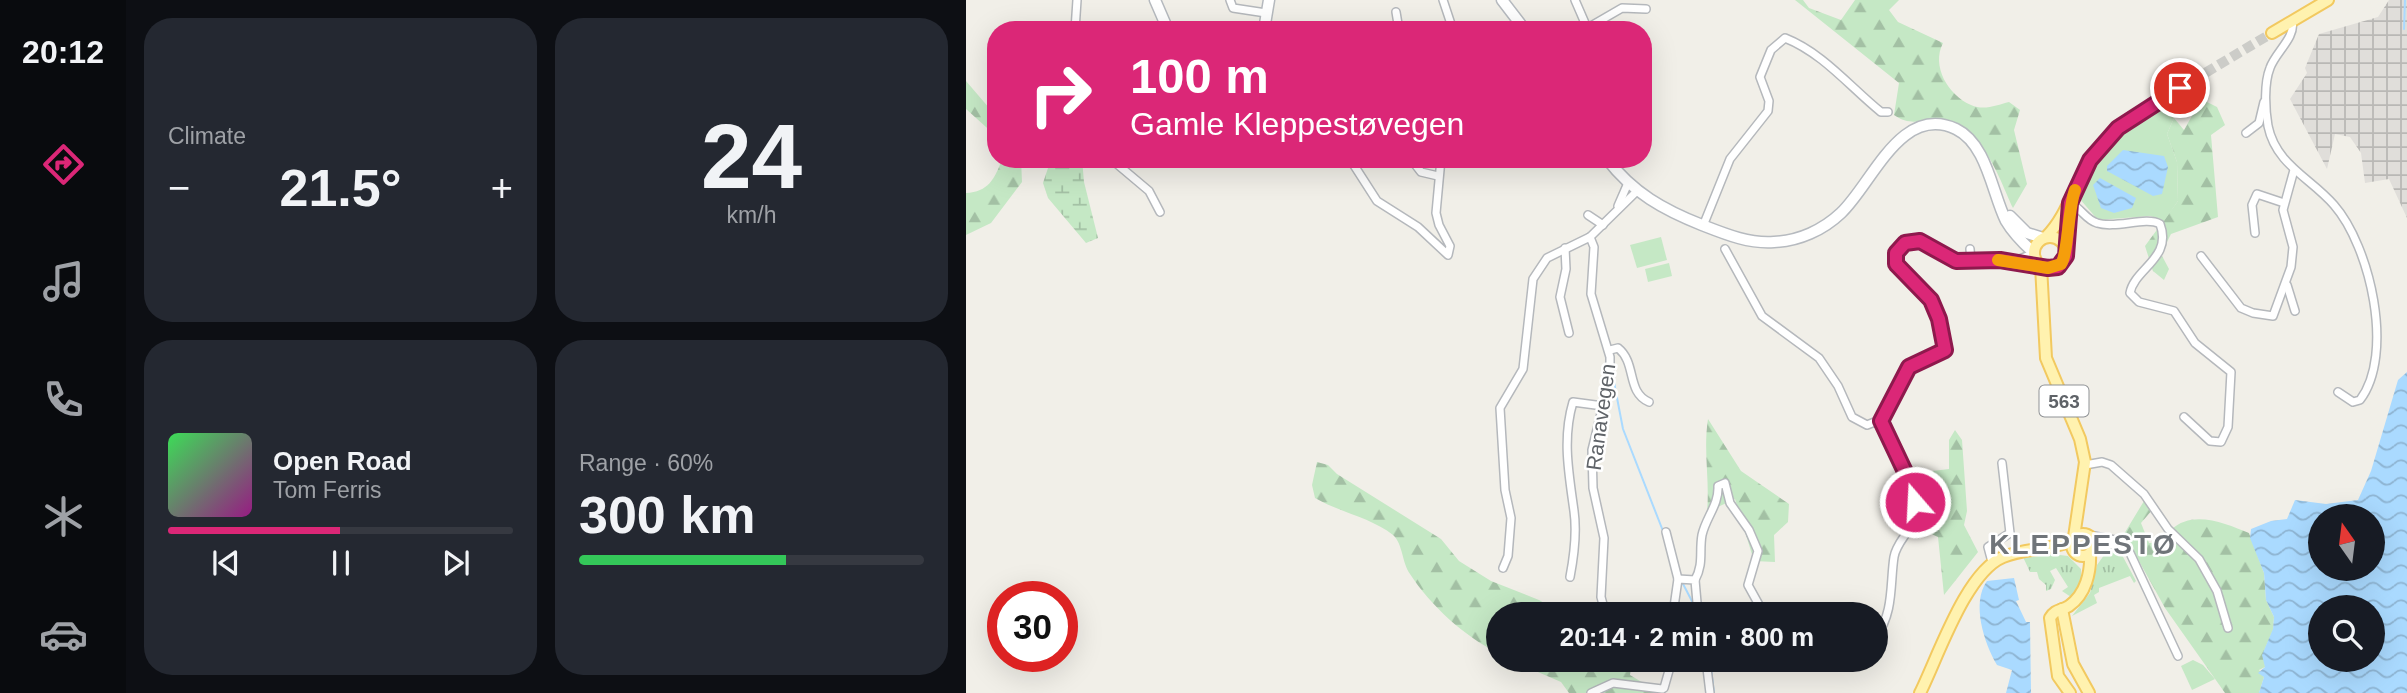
<!DOCTYPE html>
<html lang="en">
<head>
<meta charset="utf-8">
<style>
	body { margin:0; font-family:Arial,sans-serif; background:#242831; color:#f1f3f6; height:100vh; display:flex; flex-direction:column; font-size:26px; white-space:nowrap }
	* { box-sizing:border-box; margin:0 }
	p { font-size:23px; color:#9ea1a6 }
	.icon { flex:none; width:38px; height:38px; fill:none; stroke:currentColor; stroke-width:2; stroke-linecap:round; stroke-linejoin:round }
	.map { position:relative; flex:1; overflow:hidden }
	.panel { display:flex; flex-direction:column; gap:18px; padding:18px; background:#0d0f14; width:840px }
	.panel>* { flex:none }
	.guide { position:absolute; left:21px; top:21px; width:665px; height:147px; border-radius:28px; box-shadow:0 7px 28px #0002; background:#db2777; color:#fff; overflow:hidden }
	.needle { width:46px; rotate:346deg }
	.buttons { position:absolute; left:1342px; top:504px; display:grid; gap:14px }
	.buttons a { display:grid; place-items:center; width:77px; height:77px; border-radius:50%; background:#171b24; box-shadow:0 7px 28px #0002; font-size:35px }
	.speed { position:absolute; left:21px; top:581px; display:flex; gap:14px; font-size:35px; font-weight:700; text-align:center }
	.speed>* { display:grid; place-content:center; width:91px; height:91px; border-radius:50%; background:#171b24; box-shadow:0 7px 28px #0002; line-height:1 }
	.speed .limit { border:10px solid #d22; background:#fff; color:#111 }
	.pin { position:absolute; display:grid; place-items:center; width:60px; height:60px; color:#fff; margin:-30px; border:4px solid #fff; border-radius:50%; box-shadow:0 2px 7px #0007 }
	.me { position:absolute; width:77px; margin:-38px; rotate:341deg; stroke-linejoin:round; filter:drop-shadow(0 0 5px #0008) }
	.turn { display:flex; align-items:center; gap:24px; height:147px; padding:0 28px; font-size:32px }
	.turn .icon { width:91px; height:91px; stroke-width:2.5 }
	.turn b { display:block; font-size:49px; line-height:60px }
	.big { font-size:52px; font-weight:700; line-height:1.1 }
	.panel .widget { flex:1; display:flex; flex-direction:column; justify-content:center; gap:10px; min-width:0; padding:0 24px; border-radius:28px; background:#242831 }
	.panel .dial { align-items:center; gap:0 }
	.dial b { font-size:91px; line-height:1 }
	.song { display:flex; align-items:center; gap:21px }
	.cover { width:84px; height:84px; border-radius:10px; background:linear-gradient(135deg,hsl(130 70% 55%),hsl(310 70% 35%)) }
	.played { height:7px; border-radius:4px; background:linear-gradient(90deg,#db2777 50%,#363941 50%) }
	.keys { display:flex; justify-content:space-around; direction:ltr }
	.heat { display:flex; justify-content:space-between; align-items:center; font-size:38px; direction:ltr }
	.charge { height:10px; border-radius:5px; background:linear-gradient(90deg,#34c759 60%,#363941 0) }
	.panel .tiles { flex:1; display:grid; gap:18px; grid-template-columns:repeat(2,1fr) }
	.trip { position:absolute; left:520px; top:602px; width:402px; height:70px; border-radius:35px; background:#171b24; box-shadow:0 7px 28px #0002; font-weight:700; line-height:70px; text-align:center }
	main { display:flex; flex:1; min-height:0 }
	.tab-bar { display:flex; flex-direction:column; width:126px; justify-content:space-around; align-items:center; background:#090b0e; color:#9ea1a6 }
	.tab-bar .icon { width:49px; height:49px }
	.tab-bar .current { color:#db2777 }
	.tab-bar b { font-size:32px; color:#f1f3f6 }
	.map>svg:first-child { display:block }
</style>
</head>
<body>
<main>
<nav class="tab-bar">
<b>20:12</b>
<svg class="icon current" aria-label="directions" viewBox="0 0 24 24"><path d="M12 3l9 9-9 9-9-9zM9 14v-3h6M13 9l2 2-2 2"/></svg>
<svg class="icon" aria-label="music" viewBox="0 0 24 24"><path d="M9 18V5l10-2v13"/><circle cx="6" cy="18" r="3"/><circle cx="16" cy="16" r="3"/></svg>
<svg class="icon" aria-label="phone" viewBox="0 0 24 24"><path d="M5 4h4l2 5-3 2q2 4 5 5l2-3 5 2v4C11 20 4 13 5 4z"/></svg>
<svg class="icon" aria-label="climate" viewBox="0 0 24 24"><path d="M12 3v18M4 7l16 10M4 17L20 7"/></svg>
<svg class="icon" aria-label="car" viewBox="0 0 24 24"><path d="M5 17H2v-5l4-1 3-4h7l3 4 3 1v5h-3M9 17h6M6 11h13"/><circle cx="7" cy="17" r="2"/><circle cx="17" cy="17" r="2"/></svg>
</nav>
<section class="panel">
<div class="tiles">
<div class="widget"><p>Climate</p>
<div class="heat"><a>−</a><b class="big">21.5°</b><a>+</a></div>
</div>
<div class="widget dial"><b>24</b><p>km/h</p></div>
<div class="widget">
<div class="song"><i class="cover"></i><div><b>Open Road</b><p>Tom Ferris</p></div></div>
<div class="played"></div>
<div class="keys"><svg class="icon" aria-label="previous" viewBox="0 0 24 24"><path d="M18 5L8 12l10 7zM5 5v14"/></svg><svg class="icon" aria-label="pause" viewBox="0 0 24 24"><path d="M8 5v14M16 5v14"/></svg><svg class="icon" aria-label="next" viewBox="0 0 24 24"><path d="M6 5l10 7-10 7zM19 5v14"/></svg></div>
</div>
<div class="widget"><p>Range · 60%</p><b class="big">300 km</b><div class="charge"></div></div>
</div>
</section>
<div class="map">
<svg width="1441" height="693" viewBox="0 0 1441 693">
	<defs>
		<pattern id="industrial-grid" width="8" height="8" patternUnits="userSpaceOnUse" patternTransform="scale(1.75)"><rect width="8" height="8" fill="#e0deda"/><path d="M0 4h8M4 0v8" fill="none" stroke="#b9b8b5"/></pattern>
		<pattern id="grass-tufts" width="24" height="20" patternUnits="userSpaceOnUse" patternTransform="scale(1.75)"><rect width="24" height="20" fill="#c5e8c5"/><path d="M3 7l-1-3M5 7V3M7 7l1-3M15 17l-1-3M17 17v-4M19 17l1-3" fill="none" stroke="#a3c0a4"/></pattern>
		<pattern id="forest-firs" width="22" height="20" patternUnits="userSpaceOnUse" patternTransform="scale(1.75)"><rect width="22" height="20" fill="#c5e8c5"/><path d="M5 1l3.5 6h-7zM16 11l3.5 6h-7z" fill="#a3c0a4"/></pattern>
		<pattern id="wetland-marsh" width="20" height="14" patternUnits="userSpaceOnUse" patternTransform="scale(1.75)"><rect width="20" height="14" fill="#c5e8c5"/><path d="M1 5h8M5 5V1M11 12h8M15 12V8" fill="none" stroke="#a3c0a4"/></pattern>
		<pattern id="water-waves" width="16" height="10" patternUnits="userSpaceOnUse" patternTransform="scale(1.75)"><rect width="16" height="10" fill="#aadaff"/><path d="M0 5q4-4 8 0t8 0" fill="none" stroke="#8eb4d2"/></pattern>
	</defs>
	<rect width="100%" height="100%" fill="#f1efe8"/>
	<path fill="url(#industrial-grid)" d="M 1423,0 L 1441,0 L 1441,218 L 1423,179 L 1399,183 L 1395,153 L 1384,137 L 1369,134 L 1361,169 L 1324,99 L 1341,73 L 1339,68 L 1353,34 L 1412,17 Z"/>
	<g fill="url(#grass-tufts)">
		<path d="M 1141,551 L 1156,555 L 1170,581 L 1168,583 L 1164,576 L 1133,588 L 1133,592 L 1128,595 L 1131,603 L 1106,616 L 1124,593 L 1131,565 Z"/>
		<path d="M 1086,554 L 1102,556 L 1115,569 L 1115,582 L 1105,597 L 1096,591 L 1102,587 L 1090,568 L 1084,571 L 1089,580 L 1085,589 L 1080,591 L 1080,585 L 1073,579 L 1071,572 L 1064,572 L 1057,557 Z"/>
	</g>
	<g fill="url(#forest-firs)">
		<path d="M 829,0 L 837,0 L 843,8 L 875,20 L 889,0 L 933,0 L 923,10 L 932,22 L 977,43 C 965,66 982,95 1005,105 C 1018,111 1031,105 1043,102 L 1054,110 L 1048,130 L 1061,184 L 1047,208 C 1032,175 1013,118 969,120 C 953,120 944,126 928,115 L 933,83 Z"/>
		<path d="M 0,81 L 30,116 L 30,136 L 0,109 Z"/>
		<path d="M 1227,95 L 1251,107 L 1259,125 L 1245,135 L 1252,217 L 1205,234 L 1195,254 L 1203,269 L 1198,280 L 1187,271 L 1179,246 L 1212,201 L 1211,162 L 1201,134 L 1208,118 L 1218,130 L 1227,114 Z"/>
		<path d="M 36,159 L 55,159 L 56,182 L 25,223 L 0,235 L 0,193 C 22,192 29,179 36,159 Z"/>
		<path d="M 742,419 L 775,471 L 823,504 L 822,522 L 808,535 L 809,562 L 788,561 L 769,499 L 741,512 C 744,481 737,451 742,419 Z"/>
		<path d="M 989,430 L 996,440 L 1001,511 L 998,525 L 1012,552 L 978,595 L 972,537 L 961,532 L 983,501 L 979,484 L 970,486 L 966,471 L 983,469 L 983,440 Z"/>
		<path d="M 351,462 L 362,465 L 371,474 L 475,539 L 493,561 L 525,581 L 573,600 L 597,614 L 532,614 L 532,653 C 498,636 465,606 444,574 C 436,563 437,544 427,535 C 406,518 373,512 349,498 L 346,485 Z"/>
		<path d="M 1178,501 L 1187,509 L 1175,523 L 1183,543 C 1193,543 1199,537 1205,530 C 1227,509 1260,524 1283,533 L 1298,573 L 1300,600 L 1308,617 L 1307,630 L 1298,651 L 1299,667 L 1293,670 L 1298,677 L 1293,693 L 1259,693 L 1199,608 L 1158,534 Z"/>
		<path d="M 544,660 L 666,660 L 664,675 L 694,693 L 603,693 L 595,682 Z"/>
	</g>
	<path fill="url(#wetland-marsh)" d="M 85,159 L 116,159 L 118,182 L 132,238 L 120,243 L 82,198 L 77,183 Z"/>
	<g fill="#c5e8c5">
		<path d="M 1199,102 L 1208,118 L 1201,134 L 1211,162 L 1212,201 L 1196,224 L 1194,219 L 1184,216 L 1132,220 L 1113,198 L 1122,177 L 1146,138 Z"/>
		<path d="M 695,237 L 701,260 L 671,268 L 664,245 Z"/>
		<path d="M 703,263 L 706,276 L 682,282 L 679,269 Z"/>
		<path d="M 1227,660 L 1237,665 L 1249,679 L 1226,690 L 1215,666 Z"/>
	</g>
	<g fill="url(#water-waves)" fill-rule="evenodd">
		<path d="M 1157,150 L 1198,156 L 1202,167 L 1196,194 L 1187,196 L 1141,171 L 1141,166 Z"/>
		<path d="M 1134,178 L 1170,198 L 1166,208 L 1148,213 L 1135,208 L 1127,185 Z"/>
		<path d="M 1441,372 L 1441,693 L 1293,693 L 1298,677 L 1292,673 L 1299,667 L 1296,655 L 1307,629 L 1308,617 L 1300,600 L 1298,573 L 1284,538 L 1285,529 L 1305,521 L 1321,519 L 1329,500 L 1360,504 L 1392,500 L 1405,471 L 1432,380 ZM 1407,516 L 1407,569 L 1354,569 L 1354,516 ZM 1407,607 L 1407,660 L 1354,660 L 1354,607 Z"/>
		<path d="M 1048,578 L 1053,600 L 1050,601 L 1060,622 L 1064,622 L 1065,693 L 1040,693 L 1046,670 L 1031,665 C 1018,643 1005,603 1021,581 Z"/>
	</g>
	<g fill="none" stroke-linecap="round" stroke-linejoin="round">
		<g stroke="#aadaff" stroke-width="2">
			<path d="M 1438,29 L 1439,0"/>
			<path d="M 647,377 L 657,429 L 697,531"/>
			<path d="M 716,582 L 728,605"/>
			<path d="M 744,660 L 748,693"/>
		</g>
		<path stroke="#ccccc8" stroke-width="10" stroke-dasharray="10 5" stroke-linecap="butt" d="M 1214,88 L 1306,33"/>
		<g stroke="#b5b8bc" stroke-width="10">
			<g id="street">
				<path d="M 264,0 L 267,8 L 300,13"/>
				<path d="M 477,0 L 487,30"/>
				<path d="M 609,0 L 622,30"/>
				<path d="M 430,12 L 433,30"/>
				<path d="M 1326,22 C 1330,37 1309,53 1304,68 C 1298,83 1299,109 1302,126 C 1310,165 1345,178 1368,205 C 1404,246 1429,354 1394,400 L 1387,402 L 1372,392"/>
				<path d="M 109,30 L 111,0"/>
				<path d="M 618,30 L 656,8 L 680,9"/>
				<path d="M 1280,133 L 1293,123 L 1298,102"/>
				<path d="M 145,159 L 183,191 L 194,212"/>
				<path d="M 384,159 L 411,201 L 452,227 L 482,255 L 484,246 L 473,225 L 470,213 L 475,159"/>
				<path d="M 445,159 L 455,172 L 472,176"/>
				<path d="M 1104,203 C 1115,208 1120,220 1131,223 C 1150,229 1180,216 1194,224 C 1207,258 1168,269 1164,293 L 1173,302 L 1208,311 L 1229,343 L 1265,372 L 1262,427 L 1255,442 L 1244,441 L 1218,417"/>
				<path d="M 652,206 L 662,183"/>
				<path d="M 622,215 L 637,225"/>
				<path d="M 737,226 L 764,159 L 802,111 L 803,101 L 794,77 L 805,50 L 819,38 C 857,53 884,87 915,112 L 922,112"/>
				<path d="M 1289,233 L 1286,205 L 1291,194 L 1318,203"/>
				<path d="M 624,237 L 628,247 L 625,294 L 644,357 L 644,377 L 626,450 L 627,488 L 638,538 L 635,597 L 638,608"/>
				<path d="M 599,248 L 600,269 L 594,297 L 603,333"/>
				<path d="M 759,249 L 796,316 L 853,358 L 872,386 L 886,417 L 901,425 L 919,418 L 943,367 L 979,350 L 973,319 L 965,300 L 931,268 L 930,253 L 939,243 L 954,241 L 986,260 L 1034,260 L 1075,265"/>
				<path d="M 1004,249 L 1005,261"/>
				<path d="M 1235,256 L 1275,308 L 1287,313 L 1307,316 L 1325,267 L 1327,247 L 1317,210 L 1328,170"/>
				<path d="M 1046,262 L 1069,253"/>
				<path d="M 1321,285 L 1329,311"/>
				<path d="M 644,350 L 652,348 C 671,363 660,392 683,402"/>
				<path d="M 1119,465 L 1136,462 L 1145,465 L 1178,494 L 1202,529 L 1233,559 L 1251,591 L 1262,628"/>
				<path d="M 700,532 L 712,579"/>
				<path d="M 1123,535 L 1149,540 L 1164,553 L 1212,656"/>
				<path d="M 1127,549 L 1153,543"/>
				<path d="M 1026,562 L 1022,547 L 1044,533 L 1036,463"/>
				<path d="M 537,568 L 542,556 L 545,518 L 539,490 L 534,408 L 557,369 L 567,279 L 581,258 L 624,237 L 671,191"/>
				<path d="M 604,577 C 608,556 611,532 608,511 C 603,474 596,439 607,402 L 637,406"/>
				<path d="M 729,580 C 738,563 733,552 736,535 C 740,517 753,505 752,486 L 759,483 L 764,503 L 783,530 L 792,551 L 782,585 L 798,614"/>
				<path d="M 707,614 L 712,579 L 729,580 L 732,614"/>
				<path d="M 910,636 C 928,614 924,582 928,557 C 930,544 941,535 946,523 C 955,497 930,443 915,421"/>
				<path d="M 740,660 L 744,693"/>
				<path d="M 698,688 L 706,660"/>
				<path d="M 625,693 L 647,683 L 696,689"/>
			</g>
		</g>
		<g stroke="#b6babf" stroke-width="13">
			<g id="secondary">
				<path d="M 189,0 L 202,30"/>
				<path d="M 536,0 L 559,30"/>
				<path d="M 298,30 L 303,0"/>
				<path d="M 641,159 C 667,193 698,210 736,225 C 759,234 783,244 808,242 C 833,241 857,230 875,213 C 906,184 935,103 990,129 C 1021,144 1026,193 1040,221 C 1047,233 1058,244 1068,253"/>
				<path d="M 1044,216 L 1061,233 L 1077,238"/>
			</g>
		</g>
		<g stroke="#f2c960" stroke-width="14">
			<g id="primary">
				<path d="M 1306,33 L 1362,0"/>
				<path d="M 1080,237 C 1100,217 1106,191 1120,167 C 1142,129 1178,110 1214,88"/>
				<circle cx="1084" cy="253" r="16"/>
				<path d="M 1099,246 L 1104,206"/>
				<path d="M 1075,266 L 1080,358 L 1114,439 L 1119,462 L 1108,537"/>
				<circle cx="1117" cy="545" r="11"/>
				<path d="M 1096,609 L 1107,664 L 1123,693"/>
				<path d="M 954,693 C 972,657 1000,572 1037,557 C 1059,548 1084,550 1106,541"/>
				<path d="M 1104,693 L 1092,676 L 1084,618 C 1089,609 1095,611 1103,606 C 1120,594 1125,572 1124,553"/>
			</g>
		</g>
		<use href="#street" stroke="#fff" stroke-width="7"/>
		<use href="#secondary" stroke="#fff" stroke-width="10"/>
		<use href="#primary" stroke="#fff2af" stroke-width="10"/>
	</g>
	<g fill="none" stroke-linecap="round" stroke-linejoin="round">
		<g stroke="#8e194d" stroke-width="18">
			<path id="route" d="M 949,502 L 941,476 L 915,421 L 943,367 L 979,350 L 973,319 L 965,300 L 930,264 L 930,253 L 939,243 L 954,241 L 990,261 L 1034,260 L 1082,268 L 1092,267 L 1100,256 L 1104,203 L 1124,160 L 1152,128 L 1214,88"/>
		</g>
		<use href="#route" stroke="#db2777" stroke-width="12"/>
		<path stroke="#f59e0b" stroke-width="12" d="M 1032,260 L 1082,268 L 1095,264 C 1102,255 1102,208 1109,190"/>
	</g>
	<g text-anchor="middle" stroke-width="5" stroke-linejoin="round" paint-order="stroke">
		<rect fill="#fff" stroke="#8f9295" stroke-width="2" x="1073.5" y="385.5" width="49" height="31" rx="5"/>
		<g font-size="19" font-weight="bold" fill="#5f6368">
			<text x="1098" y="408">563</text>
		</g>
		<g font-size="21" fill="#5f6368" stroke="#fff">
			<text transform="translate(635 417) rotate(-82)" y="7">Ranavegen</text>
		</g>
		<g font-size="28" font-weight="bold" letter-spacing="2" fill="#70757a" stroke="#fff">
			<text x="1117" y="554">KLEPPESTØ</text>
		</g>
	</g>
</svg>
<div class="buttons">
<a><svg class="needle" viewBox="-14 -14 28 28"><path d="M0-13l5 13h-10z" fill="#e53935"/><path d="M0 13l5-13h-10z" fill="#9ea1a6"/></svg></a>
<a><svg class="icon" aria-label="search" viewBox="0 0 24 24"><circle cx="10" cy="10" r="6"/><path d="M15 15l6 6"/></svg></a>
</div>
<div class="speed"><div class="limit">30</div></div>
<div class="pin" style="left:1214px;top:88px;background:#d93025"><svg class="icon" aria-label="arrive" viewBox="0 0 24 24"><path d="M6 21V4h12l-3 4 3 4H6"/></svg></div>
<svg class="me" style="left:949px;top:502px" viewBox="-20 -20 40 40"><circle r="17" fill="#db2777" stroke="#fff" stroke-width="3"/><path d="M0-11L8 9 0 5-8 9z" fill="#fff"/></svg>
<div class="trip">20:14 · 2 min · 800 m</div>
<div class="guide">
<div class="turn"><svg class="icon" aria-label="right" viewBox="0 0 24 24"><path d="M7 20v-9h11M14 6l5 5-5 5"/></svg><div><b>100 m</b>Gamle Kleppestøvegen</div></div>
</div>
</div>
</main>
</body>
</html>
